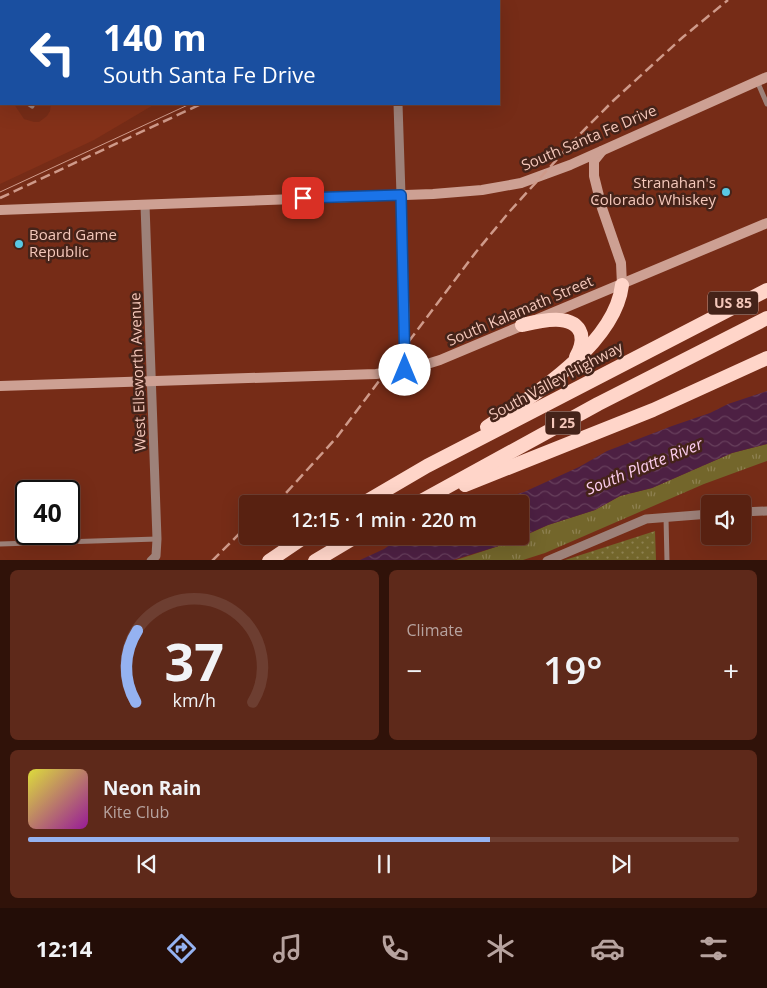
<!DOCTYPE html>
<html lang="en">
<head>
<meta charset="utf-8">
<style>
	body { margin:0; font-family:"Open Sans",sans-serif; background:#5e291a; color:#f1f3f6; height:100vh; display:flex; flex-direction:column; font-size:19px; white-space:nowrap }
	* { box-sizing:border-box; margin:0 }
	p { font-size:16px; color:#b7a39f }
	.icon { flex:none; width:28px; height:28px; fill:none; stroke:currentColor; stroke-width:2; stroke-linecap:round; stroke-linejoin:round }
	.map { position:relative; height:560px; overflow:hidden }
	.drawer { display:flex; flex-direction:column; gap:10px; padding:10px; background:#301209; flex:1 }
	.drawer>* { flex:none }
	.hud { position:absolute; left:0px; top:0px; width:500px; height:105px; box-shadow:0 5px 20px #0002,0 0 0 1px #6d3e31; background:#1a4fa0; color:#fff; overflow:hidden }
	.controls { position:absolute; left:701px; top:495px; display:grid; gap:10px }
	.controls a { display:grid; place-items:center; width:50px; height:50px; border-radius:5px; background:#582111; box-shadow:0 5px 20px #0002,0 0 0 1px #6d3e31; font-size:25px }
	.speed { position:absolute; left:15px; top:480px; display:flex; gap:10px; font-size:25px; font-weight:700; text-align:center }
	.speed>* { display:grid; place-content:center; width:65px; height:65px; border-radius:50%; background:#582111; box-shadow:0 5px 20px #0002,0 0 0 1px #6d3e31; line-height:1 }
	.speed .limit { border:2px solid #111; border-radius:8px; background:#fff; color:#111 }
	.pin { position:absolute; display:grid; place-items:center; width:42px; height:42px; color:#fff; margin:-21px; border-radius:10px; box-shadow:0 2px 8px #0006 }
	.me { position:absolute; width:55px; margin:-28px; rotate:0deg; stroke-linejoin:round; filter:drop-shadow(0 0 4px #0008) }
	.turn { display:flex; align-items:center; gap:18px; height:105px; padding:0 20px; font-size:22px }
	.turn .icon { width:65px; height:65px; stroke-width:2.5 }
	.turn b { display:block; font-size:35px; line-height:42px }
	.big { font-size:38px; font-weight:600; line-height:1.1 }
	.drawer .widget { flex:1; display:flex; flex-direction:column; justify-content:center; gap:8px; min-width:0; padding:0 18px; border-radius:8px; background:#5e291a }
	.drawer .dial { align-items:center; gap:0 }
	.dial svg { height:130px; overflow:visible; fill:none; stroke:#6d3e31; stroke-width:7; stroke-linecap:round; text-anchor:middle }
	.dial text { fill:#f1f3f6; stroke:none }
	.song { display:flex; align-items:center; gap:15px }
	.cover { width:60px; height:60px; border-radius:8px; background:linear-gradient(135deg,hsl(60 70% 55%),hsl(300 70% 35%)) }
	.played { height:5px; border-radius:2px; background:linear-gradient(90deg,#95b2f1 65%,#6d3e31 65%) }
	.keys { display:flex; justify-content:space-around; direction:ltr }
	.heat { display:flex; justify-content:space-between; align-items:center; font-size:28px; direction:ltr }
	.drawer .tiles { flex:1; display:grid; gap:10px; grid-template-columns:1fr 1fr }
	.widget:last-child { grid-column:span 2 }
	.trip { position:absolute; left:239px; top:495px; width:290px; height:50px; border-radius:5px; background:#582111; box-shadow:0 5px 20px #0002,0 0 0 1px #6d3e31; font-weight:600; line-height:50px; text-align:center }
	.menu { display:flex; height:80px; justify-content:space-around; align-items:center; background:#230d07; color:#b7a39f }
	.menu .icon { width:35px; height:35px }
	.menu .on { color:#95b2f1 }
	.menu b { font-size:22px; color:#f1f3f6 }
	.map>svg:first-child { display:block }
</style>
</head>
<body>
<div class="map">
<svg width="767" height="561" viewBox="0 0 767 561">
	<defs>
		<pattern id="grass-tufts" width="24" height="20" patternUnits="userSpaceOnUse" patternTransform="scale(1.25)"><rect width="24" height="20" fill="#73662b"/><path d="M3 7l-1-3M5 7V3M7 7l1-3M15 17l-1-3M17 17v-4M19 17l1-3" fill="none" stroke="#8e8151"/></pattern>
		<pattern id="park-dots" width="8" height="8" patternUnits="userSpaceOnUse" patternTransform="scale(1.25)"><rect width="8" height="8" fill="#73662b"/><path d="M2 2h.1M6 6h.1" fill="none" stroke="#8e8151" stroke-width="1.8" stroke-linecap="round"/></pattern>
		<pattern id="water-waves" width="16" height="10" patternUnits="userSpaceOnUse" patternTransform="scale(1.25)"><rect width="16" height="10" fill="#4d2043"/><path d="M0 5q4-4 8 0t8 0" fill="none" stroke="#673f5c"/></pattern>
	</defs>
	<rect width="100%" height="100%" fill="#762c17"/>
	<g fill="#843119">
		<path d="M 144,0 L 372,0 L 370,1 Z"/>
		<path d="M 0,103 L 14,104 L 24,119 L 34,122 L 39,122 L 47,116 L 50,111 L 51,104 L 155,104 L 94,140 L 0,184 Z"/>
	</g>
	<path fill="url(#grass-tufts)" d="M 767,444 L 767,461 L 704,484 L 545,553 L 523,560 L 453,561 L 502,545 L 510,536 L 520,536 L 520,535 L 524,536 L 548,525 L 595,510 L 620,496 L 652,488 L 732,453 Z"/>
	<path fill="url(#park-dots)" d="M 655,531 L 656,560 L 565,560 Z"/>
	<g fill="url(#water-waves)">
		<path d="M 767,391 L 767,444 L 732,453 L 652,488 L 620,496 L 595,510 L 548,525 L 523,536 L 520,535 L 520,504 L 483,504 L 524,492 L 579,467 L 607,451 L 672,426 L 710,413 L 728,404 Z"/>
		<path d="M 403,536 L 510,536 L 502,545 L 453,560 L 360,560 L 384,549 Z"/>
	</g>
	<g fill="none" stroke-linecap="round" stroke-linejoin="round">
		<g stroke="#9d8179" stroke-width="5">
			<path d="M 137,0 L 137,1"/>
			<path d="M 757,81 L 767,104"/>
			<path d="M 0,98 L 1,98"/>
			<path d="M 29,104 L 32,106"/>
			<path d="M 666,517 L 667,561"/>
			<path d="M 0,544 L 157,539"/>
		</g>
		<g stroke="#9d8179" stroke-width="9">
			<path d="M 394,0 L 394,1"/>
			<path d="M 398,104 L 405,316 L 405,370"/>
			<path d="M 145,205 L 157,539 L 156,556 L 151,561"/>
			<path d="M 742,512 L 767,511"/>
			<path d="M 547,561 L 646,519 L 710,514"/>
		</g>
		<g stroke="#cda093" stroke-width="10">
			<path d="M 602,151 L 594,161 L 594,176 L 602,208 L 621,263 L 622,285"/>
			<path d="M 0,210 L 433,194 L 482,190 L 521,183 L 570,165 L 767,77"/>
			<path d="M 0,386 L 376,374 L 411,369 L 440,360 L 767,223"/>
		</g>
		<g stroke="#ffd5c9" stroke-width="14">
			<path d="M 522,325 C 539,321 574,312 581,334 C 583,342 580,350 576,357"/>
			<path d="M 487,427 C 533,396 615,344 622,285"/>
			<path d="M 465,485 L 653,410 L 767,358"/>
			<path d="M 362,504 L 427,466 L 767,290"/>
			<path d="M 416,504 L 598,404 L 767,318"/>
			<path d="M 269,561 L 306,536"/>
			<path d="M 315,561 L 357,536"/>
		</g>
		<g stroke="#cf9a8a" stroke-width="1">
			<path d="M 390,1 L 393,0"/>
			<path d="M 402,1 L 405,0"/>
			<path d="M 0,192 L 190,104"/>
		</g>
		<g stroke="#cf9a8a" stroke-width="2.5" stroke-dasharray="10 5" stroke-linecap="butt">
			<path d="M 422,1 L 425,0"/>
			<path d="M 0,198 L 201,104"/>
			<path d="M 276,504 L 337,437 L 476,252 L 510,211 L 580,134 L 614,100 L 683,37 L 728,0"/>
			<path d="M 212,561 L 248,525"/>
		</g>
	</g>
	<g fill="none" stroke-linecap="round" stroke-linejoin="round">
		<g stroke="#114b97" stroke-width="12">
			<path id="route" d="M 303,198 L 401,195 L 405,370"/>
		</g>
		<use href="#route" stroke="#1a73e8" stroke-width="9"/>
	</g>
	<g fill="#59c8e4" stroke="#452319" stroke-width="2">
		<circle cx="726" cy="192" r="5"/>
		<circle cx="19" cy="244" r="5"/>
	</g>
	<g text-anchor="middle" stroke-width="5" stroke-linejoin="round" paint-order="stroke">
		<g fill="#452319" stroke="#c0968a" stroke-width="1">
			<rect x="708" y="291.5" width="50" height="23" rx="4"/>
			<rect x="545.5" y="411.5" width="35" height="23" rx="4"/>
		</g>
		<g font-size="14" font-weight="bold" fill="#f4c7ba">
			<text x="733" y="308">US 85</text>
			<text x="563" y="428">I 25</text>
		</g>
		<g font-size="15" fill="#f4c7ba" stroke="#452319">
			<text transform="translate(589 138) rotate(-23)" y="5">South Santa Fe Drive</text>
			<text transform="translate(520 311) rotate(-23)" y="5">South Kalamath Street</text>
			<text transform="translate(138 372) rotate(-92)" y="5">West Ellsworth Avenue</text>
			<text transform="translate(556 381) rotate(-28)" y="5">South Valley Highway</text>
		</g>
		<g font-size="15" fill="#f4c7ba" stroke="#452319" text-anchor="end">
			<text x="716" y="188">Stranahan's<tspan x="716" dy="17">Colorado Whiskey</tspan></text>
			<text x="29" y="240" text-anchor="start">Board Game<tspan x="29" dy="17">Republic</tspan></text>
		</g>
		<g font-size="16" font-style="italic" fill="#fccdee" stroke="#452319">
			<text transform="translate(644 466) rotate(-22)" y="6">South Platte River</text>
		</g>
	</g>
</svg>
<div class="controls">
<a><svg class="icon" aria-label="sound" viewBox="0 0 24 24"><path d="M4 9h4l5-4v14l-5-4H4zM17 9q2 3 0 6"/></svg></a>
</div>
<div class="speed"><div class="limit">40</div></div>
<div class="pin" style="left:303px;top:198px;background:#d93025"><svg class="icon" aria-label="arrive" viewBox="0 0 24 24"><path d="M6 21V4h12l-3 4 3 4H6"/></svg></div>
<svg class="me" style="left:405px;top:370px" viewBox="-20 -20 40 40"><circle r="19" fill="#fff"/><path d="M0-13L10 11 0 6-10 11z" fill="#1a73e8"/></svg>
<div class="trip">12:15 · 1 min · 220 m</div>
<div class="hud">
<div class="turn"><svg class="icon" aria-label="left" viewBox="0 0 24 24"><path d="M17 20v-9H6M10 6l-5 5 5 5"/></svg><div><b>140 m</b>South Santa Fe Drive</div></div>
</div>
</div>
<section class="drawer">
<div class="tiles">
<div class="widget dial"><svg viewBox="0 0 100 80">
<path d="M14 69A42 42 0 1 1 86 69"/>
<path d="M14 69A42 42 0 0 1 15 25" stroke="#95b2f1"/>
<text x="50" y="56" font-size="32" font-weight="700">37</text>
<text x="50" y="72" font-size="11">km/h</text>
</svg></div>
<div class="widget"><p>Climate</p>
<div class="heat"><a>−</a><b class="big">19°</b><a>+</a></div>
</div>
<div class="widget">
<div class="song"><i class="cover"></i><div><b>Neon Rain</b><p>Kite Club</p></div></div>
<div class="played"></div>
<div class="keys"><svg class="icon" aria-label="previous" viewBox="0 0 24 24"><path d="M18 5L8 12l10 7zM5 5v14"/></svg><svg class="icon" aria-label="pause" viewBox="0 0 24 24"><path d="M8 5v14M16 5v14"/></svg><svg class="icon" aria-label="next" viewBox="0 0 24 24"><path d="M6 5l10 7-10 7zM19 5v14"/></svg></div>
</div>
</div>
</section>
<nav class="menu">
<b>12:14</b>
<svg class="icon on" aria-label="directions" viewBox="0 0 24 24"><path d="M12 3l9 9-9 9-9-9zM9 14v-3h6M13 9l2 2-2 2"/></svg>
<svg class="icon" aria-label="music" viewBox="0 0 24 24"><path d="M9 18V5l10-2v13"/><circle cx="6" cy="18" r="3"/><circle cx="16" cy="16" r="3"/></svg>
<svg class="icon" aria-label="phone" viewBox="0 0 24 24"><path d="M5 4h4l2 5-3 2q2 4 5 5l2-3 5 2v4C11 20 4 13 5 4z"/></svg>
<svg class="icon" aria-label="climate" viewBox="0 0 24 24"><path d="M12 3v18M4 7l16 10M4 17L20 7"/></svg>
<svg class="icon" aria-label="car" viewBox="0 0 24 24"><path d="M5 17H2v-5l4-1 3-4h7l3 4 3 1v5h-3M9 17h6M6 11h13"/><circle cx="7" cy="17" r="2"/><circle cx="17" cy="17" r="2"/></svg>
<svg class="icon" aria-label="filters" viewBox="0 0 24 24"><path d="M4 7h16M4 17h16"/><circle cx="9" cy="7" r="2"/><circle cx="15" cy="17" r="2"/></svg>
</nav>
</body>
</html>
